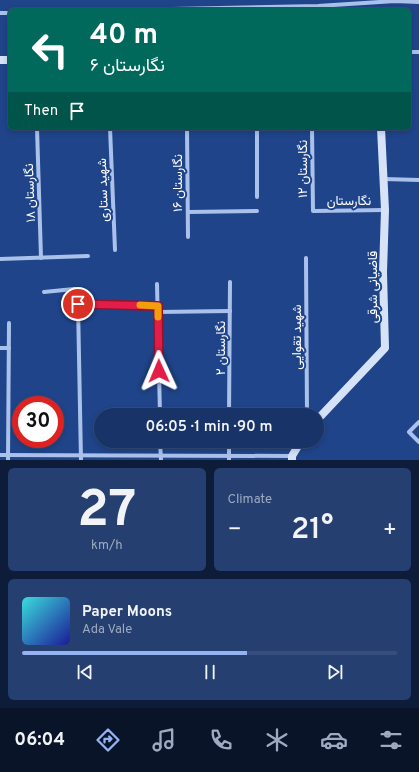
<!DOCTYPE html>
<html lang="en">
<head>
<meta charset="utf-8">
<style>
	body { margin:0; font-family:Overpass,Vazirmatn,sans-serif; background:#243f70; color:#f1f3f6; height:100vh; display:flex; flex-direction:column; font-size:15px; white-space:nowrap }
	* { box-sizing:border-box; margin:0 }
	p { font-size:13px; color:#9eaac0 }
	.icon { flex:none; width:22px; height:22px; fill:none; stroke:currentColor; stroke-width:2; stroke-linecap:round; stroke-linejoin:round }
	.map { position:relative; height:460px; overflow:hidden }
	.drawer { display:flex; flex-direction:column; gap:8px; padding:8px; background:#0d1c39; flex:1 }
	.drawer>* { flex:none }
	.guide { position:absolute; left:8px; top:8px; width:403px; height:122px; border-radius:6px; box-shadow:0 2px 6px #0003,0 0 0 1px #364e7b; background:#00695c; color:#fff; overflow:hidden }
	.speed { position:absolute; left:12px; top:396px; display:flex; gap:8px; font-size:20px; font-weight:700; text-align:center }
	.speed>* { display:grid; place-content:center; width:52px; height:52px; border-radius:50%; background:#173367; box-shadow:0 2px 6px #0003,0 0 0 1px #364e7b; line-height:1 }
	.speed .limit { border:6px solid #d22; background:#fff; color:#111 }
	.pin { position:absolute; display:grid; place-items:center; width:34px; height:34px; color:#fff; margin:-17px; border:2px solid #fff; border-radius:50%; box-shadow:0 1px 4px #0007 }
	.me { position:absolute; width:44px; margin:-22px; rotate:359deg; stroke-linejoin:round; filter:drop-shadow(0 0 3px #0008) }
	.turn { display:flex; align-items:center; gap:14px; height:84px; padding:0 16px; font-size:18px }
	.turn .icon { width:52px; height:52px; stroke-width:2.5 }
	.turn b { display:block; font-size:28px; line-height:34px }
	.then { display:flex; align-items:center; height:38px; padding:0 16px; background:#0003; gap:8px; font-size:15px }
	.big { font-size:30px; font-weight:600; line-height:1.1 }
	.drawer .widget { flex:1; display:flex; flex-direction:column; justify-content:center; gap:6px; min-width:0; padding:0 14px; border-radius:6px; background:#243f70 }
	.drawer .dial { align-items:center; gap:0 }
	.dial b { font-size:52px; line-height:1 }
	.song { display:flex; align-items:center; gap:12px }
	.cover { width:48px; height:48px; border-radius:6px; background:linear-gradient(135deg,hsl(180 70% 55%),hsl(240 70% 35%)) }
	.played { height:4px; border-radius:2px; background:linear-gradient(90deg,#95b2f1 60%,#364e7b 60%) }
	.keys { display:flex; justify-content:space-around; direction:ltr }
	.heat { display:flex; justify-content:space-between; align-items:center; font-size:22px; direction:ltr }
	.drawer .tiles { flex:1; display:grid; gap:8px; grid-template-columns:1fr 1fr }
	.widget:last-child { grid-column:span 2 }
	.trip { position:absolute; left:94px; top:408px; width:230px; height:40px; border-radius:20px; background:#173367; box-shadow:0 2px 6px #0003,0 0 0 1px #364e7b; font-weight:600; line-height:40px; text-align:center }
	.dock { display:flex; height:64px; justify-content:space-around; align-items:center; background:#091429; color:#9eaac0 }
	.dock .icon { width:28px; height:28px }
	.dock .current { color:#95b2f1 }
	.dock b { font-size:18px; color:#f1f3f6 }
	.map>svg:first-child { display:block }
</style>
</head>
<body>
<div class="map">
<svg width="419" height="460" viewBox="0 0 419 460">
	<rect width="100%" height="100%" fill="#1f4489"/>
	<g fill="none" stroke-linecap="round" stroke-linejoin="round">
		<g stroke="#aac2eb" stroke-width="4">
			<path d="M 123,10 L 318,6 L 395,1 L 419,2"/>
			<path d="M 0,13 L 10,13"/>
			<path d="M 409,52 L 419,52"/>
			<path d="M 37,128 L 41,258"/>
			<path d="M 110,128 L 115,250"/>
			<path d="M 187,128 L 188,237"/>
			<path d="M 257,128 L 257,197"/>
			<path d="M 312,128 L 313,211 L 385,210"/>
			<path d="M 384,179 L 419,180"/>
			<path d="M 188,212 L 257,211"/>
			<path d="M 306,258 L 307,415"/>
			<path d="M 0,259 L 88,256"/>
			<path d="M 157,284 L 160,415"/>
			<path d="M 44,292 L 74,289 L 78,304 L 81,460"/>
			<path d="M 78,304 L 158,306"/>
			<path d="M 158,312 L 230,311"/>
			<path d="M 0,348 L 9,348"/>
			<path d="M 229,415 L 230,282"/>
			<path d="M 419,422 L 409,432 L 419,442"/>
			<path d="M 160,441 L 161,460"/>
			<path d="M 229,441 L 229,460"/>
			<path d="M 0,455 L 292,456"/>
			<path d="M 8,460 L 9,323"/>
		</g>
		<g stroke="#d6e2f8" stroke-width="8">
			<path d="M 0,60 L 10,60"/>
			<path d="M 317,420 L 385,348 L 383,272 L 385,210 L 381,128"/>
			<path d="M 292,460 L 292,456 L 301,441"/>
		</g>
	</g>
	<g fill="none" stroke-linecap="round" stroke-linejoin="round">
		<g stroke="#92132f" stroke-width="10">
			<path id="route" d="M 78,304 L 158,306 L 159,371"/>
		</g>
		<use href="#route" stroke="#e11d48" stroke-width="7"/>
		<path stroke="#f59e0b" stroke-width="7" d="M 140,305 L 158,306 L 158,317"/>
	</g>
	<g text-anchor="middle" stroke-width="4" stroke-linejoin="round" paint-order="stroke">
		<g font-size="13" fill="#fff" stroke="#1f4489">
			<text transform="translate(302 169) rotate(-90)" y="5">نگارستان ۱۲</text>
			<text transform="translate(177 183) rotate(-90)" y="5">نگارستان ۱۶</text>
			<text transform="translate(102 190) rotate(-92)" y="5">شهید ستاری</text>
			<text transform="translate(29 193) rotate(-92)" y="5">نگارستان ۱۸</text>
			<text x="349" y="205">نگارستان</text>
			<text transform="translate(372 287) rotate(-90)" y="5">قاضیانی شرقی</text>
			<text transform="translate(296 337) rotate(-90)" y="5">شهید تقوایی</text>
			<text transform="translate(220 348) rotate(-90)" y="5">نگارستان ۲</text>
		</g>
	</g>
</svg>
<div class="speed"><div class="limit">30</div></div>
<div class="pin" style="left:78px;top:304px;background:#d93025"><svg class="icon" aria-label="arrive" viewBox="0 0 24 24"><path d="M6 21V4h12l-3 4 3 4H6"/></svg></div>
<svg class="me" style="left:159px;top:371px" viewBox="-20 -20 40 40"><path d="M0-17L14 15 0 8-14 15z" fill="#e11d48" stroke="#fff" stroke-width="4"/></svg>
<div class="trip">06:05 · 1 min · 90 m</div>
<div class="guide">
<div class="turn"><svg class="icon" aria-label="left" viewBox="0 0 24 24"><path d="M17 20v-9H6M10 6l-5 5 5 5"/></svg><div><b>40 m</b>نگارستان ۶</div></div>
<div class="then">Then<svg class="icon" aria-label="arrive" viewBox="0 0 24 24"><path d="M6 21V4h12l-3 4 3 4H6"/></svg></div>
</div>
</div>
<section class="drawer">
<div class="tiles">
<div class="widget dial"><b>27</b><p>km/h</p></div>
<div class="widget"><p>Climate</p>
<div class="heat"><a>−</a><b class="big">21°</b><a>+</a></div>
</div>
<div class="widget">
<div class="song"><i class="cover"></i><div><b>Paper Moons</b><p>Ada Vale</p></div></div>
<div class="played"></div>
<div class="keys"><svg class="icon" aria-label="previous" viewBox="0 0 24 24"><path d="M18 5L8 12l10 7zM5 5v14"/></svg><svg class="icon" aria-label="pause" viewBox="0 0 24 24"><path d="M8 5v14M16 5v14"/></svg><svg class="icon" aria-label="next" viewBox="0 0 24 24"><path d="M6 5l10 7-10 7zM19 5v14"/></svg></div>
</div>
</div>
</section>
<nav class="dock">
<b>06:04</b>
<svg class="icon current" aria-label="directions" viewBox="0 0 24 24"><path d="M12 3l9 9-9 9-9-9zM9 14v-3h6M13 9l2 2-2 2"/></svg>
<svg class="icon" aria-label="music" viewBox="0 0 24 24"><path d="M9 18V5l10-2v13"/><circle cx="6" cy="18" r="3"/><circle cx="16" cy="16" r="3"/></svg>
<svg class="icon" aria-label="phone" viewBox="0 0 24 24"><path d="M5 4h4l2 5-3 2q2 4 5 5l2-3 5 2v4C11 20 4 13 5 4z"/></svg>
<svg class="icon" aria-label="climate" viewBox="0 0 24 24"><path d="M12 3v18M4 7l16 10M4 17L20 7"/></svg>
<svg class="icon" aria-label="car" viewBox="0 0 24 24"><path d="M5 17H2v-5l4-1 3-4h7l3 4 3 1v5h-3M9 17h6M6 11h13"/><circle cx="7" cy="17" r="2"/><circle cx="17" cy="17" r="2"/></svg>
<svg class="icon" aria-label="filters" viewBox="0 0 24 24"><path d="M4 7h16M4 17h16"/><circle cx="9" cy="7" r="2"/><circle cx="15" cy="17" r="2"/></svg>
</nav>
</body>
</html>
